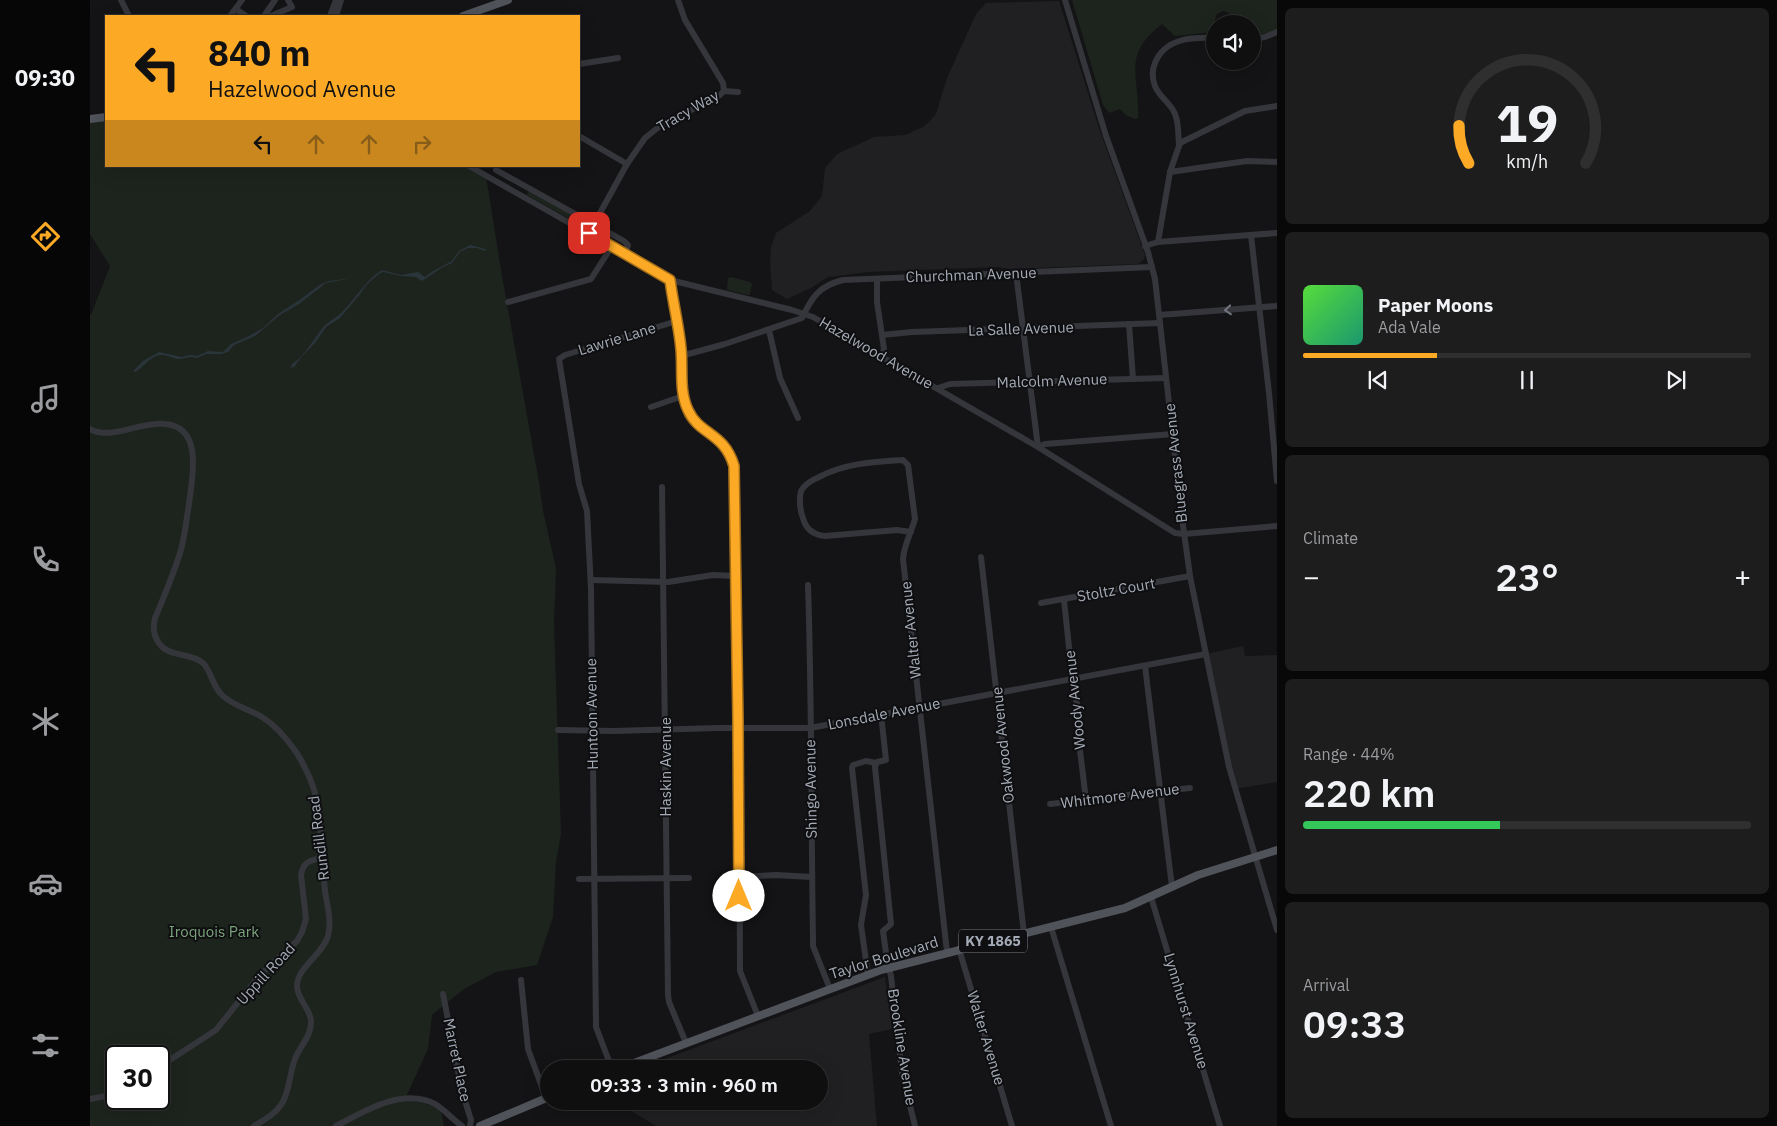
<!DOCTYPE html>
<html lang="en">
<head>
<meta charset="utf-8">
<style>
	body { margin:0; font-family:"IBM Plex Sans",sans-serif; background:#1d1d1e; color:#f1f3f6; height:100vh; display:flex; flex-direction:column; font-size:19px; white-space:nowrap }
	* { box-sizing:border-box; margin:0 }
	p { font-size:16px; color:#9b9c9f }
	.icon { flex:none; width:28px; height:28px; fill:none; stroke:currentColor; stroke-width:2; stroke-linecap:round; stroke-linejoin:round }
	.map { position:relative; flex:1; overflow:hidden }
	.drawer { display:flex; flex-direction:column; gap:8px; padding:8px; background:#080809; width:500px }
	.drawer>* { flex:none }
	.banner { position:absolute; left:15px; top:15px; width:475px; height:152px; border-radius:0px; box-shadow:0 5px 20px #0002,0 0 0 1px #2f2f30; background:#fca926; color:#111; overflow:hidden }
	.controls { position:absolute; left:1116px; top:15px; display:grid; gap:10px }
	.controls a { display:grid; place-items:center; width:55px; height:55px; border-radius:50%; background:#0f0f10; box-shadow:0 5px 20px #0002,0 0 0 1px #2f2f30; font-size:25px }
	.speed { position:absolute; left:15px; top:1045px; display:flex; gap:10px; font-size:25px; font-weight:700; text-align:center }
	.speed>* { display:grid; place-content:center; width:65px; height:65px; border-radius:50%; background:#0f0f10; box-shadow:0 5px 20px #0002,0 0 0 1px #2f2f30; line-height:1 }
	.speed .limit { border:2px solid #111; border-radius:8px; background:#fff; color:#111 }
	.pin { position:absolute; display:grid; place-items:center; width:42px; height:42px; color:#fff; margin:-21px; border-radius:10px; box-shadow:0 2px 8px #0006 }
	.me { position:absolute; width:55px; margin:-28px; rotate:0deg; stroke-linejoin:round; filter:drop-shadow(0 0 4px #0008) }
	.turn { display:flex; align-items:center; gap:18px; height:105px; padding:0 20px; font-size:22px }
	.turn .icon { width:65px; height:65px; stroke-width:2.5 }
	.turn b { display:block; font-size:35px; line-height:42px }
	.lanes { display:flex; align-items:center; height:48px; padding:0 20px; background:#0003; justify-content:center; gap:25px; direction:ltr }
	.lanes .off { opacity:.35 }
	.big { font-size:38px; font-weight:600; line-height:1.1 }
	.drawer .widget { flex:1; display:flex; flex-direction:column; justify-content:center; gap:8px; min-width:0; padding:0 18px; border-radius:8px; background:#1d1d1e }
	.drawer .dial { align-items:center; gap:0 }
	.dial svg { height:130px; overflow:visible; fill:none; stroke:#2f2f30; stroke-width:7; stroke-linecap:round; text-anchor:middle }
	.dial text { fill:#f1f3f6; stroke:none }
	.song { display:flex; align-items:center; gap:15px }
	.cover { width:60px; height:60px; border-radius:8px; background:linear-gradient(135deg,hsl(110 70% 55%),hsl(160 70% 35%)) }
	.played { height:5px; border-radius:2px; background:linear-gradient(90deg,#fca926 30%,#2f2f30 30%) }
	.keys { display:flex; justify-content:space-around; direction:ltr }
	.heat { display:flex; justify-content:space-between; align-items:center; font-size:28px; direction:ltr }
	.charge { height:8px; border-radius:4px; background:linear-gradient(90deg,#34c759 44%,#2f2f30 0) }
	.trip { position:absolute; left:450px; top:1060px; width:288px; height:50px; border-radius:25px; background:#0f0f10; box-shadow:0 5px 20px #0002,0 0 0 1px #2f2f30; font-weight:600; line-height:50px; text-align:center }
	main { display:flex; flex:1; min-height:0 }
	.tabs { display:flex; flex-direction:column; width:90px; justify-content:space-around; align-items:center; background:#060606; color:#9b9c9f }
	.tabs .icon { width:35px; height:35px }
	.tabs .current { color:#fca926 }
	.tabs b { font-size:22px; color:#f1f3f6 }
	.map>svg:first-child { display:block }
</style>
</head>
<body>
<main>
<nav class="tabs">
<b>09:30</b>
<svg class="icon current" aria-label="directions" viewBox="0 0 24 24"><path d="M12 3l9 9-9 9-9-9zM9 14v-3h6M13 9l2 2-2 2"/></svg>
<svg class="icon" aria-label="music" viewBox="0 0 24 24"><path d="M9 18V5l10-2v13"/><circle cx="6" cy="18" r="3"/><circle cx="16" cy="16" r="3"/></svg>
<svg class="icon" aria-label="phone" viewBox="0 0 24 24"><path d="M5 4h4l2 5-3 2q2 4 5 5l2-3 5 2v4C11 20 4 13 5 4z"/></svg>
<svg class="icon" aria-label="climate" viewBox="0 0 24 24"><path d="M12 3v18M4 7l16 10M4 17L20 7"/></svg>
<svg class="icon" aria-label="car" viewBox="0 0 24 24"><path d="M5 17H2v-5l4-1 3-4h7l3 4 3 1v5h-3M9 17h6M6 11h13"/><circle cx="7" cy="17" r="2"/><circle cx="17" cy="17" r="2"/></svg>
<svg class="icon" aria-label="filters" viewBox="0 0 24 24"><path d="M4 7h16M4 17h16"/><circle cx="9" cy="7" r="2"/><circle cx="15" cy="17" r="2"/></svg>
</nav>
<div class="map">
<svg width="1187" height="1126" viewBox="0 0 1187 1126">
	<rect width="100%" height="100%" fill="#141416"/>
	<g fill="#202023">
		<path d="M 969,1 L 1010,131 L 1055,255 L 1054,259 L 1048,264 L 921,269 L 907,267 L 778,272 L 738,277 L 721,288 L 697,299 L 682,290 L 680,263 L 681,247 L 686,233 L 720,211 L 732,196 L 735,168 L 747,154 L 784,137 L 815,135 L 835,126 L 846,114 L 857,78 L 886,14 L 896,3 Z"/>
		<path d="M 1153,646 L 1155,656 L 1187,655 L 1187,782 L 1145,789 L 1116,654 Z"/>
		<path d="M 795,977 L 802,1029 L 779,1034 L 787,1126 L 566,1126 L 525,1101 L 729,1101 L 729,1069 L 548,1069 Z"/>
	</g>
	<g fill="#1c241d" fill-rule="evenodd">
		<path d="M 982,0 L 1187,0 L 1187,31 L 1163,36 L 1162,24 L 1147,24 L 1139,13 L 1133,11 L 1127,14 L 1122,29 L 1115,33 L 1085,36 L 1072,24 C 1031,56 1050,75 1048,118 L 1045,119 L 1036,115 L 1030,109 L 1019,113 L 1013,105 Z"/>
		<path d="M 16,118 L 16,166 L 378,166 L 396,176 L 412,276 L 449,482 L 453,511 L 466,568 L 464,624 L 471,834 L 466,862 L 463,917 L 447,965 L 406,972 L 374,989 L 342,1015 L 338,1049 L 315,1099 L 327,1100 L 351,1110 L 354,1126 L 0,1126 L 0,313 L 1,315 L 20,266 L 0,234 L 0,119 ZM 26,1056 L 69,1056 L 69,1099 L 26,1099 Z"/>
		<path d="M 438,191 L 497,223 L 497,225 L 492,226 L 437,195 Z"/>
		<path d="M 641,277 L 660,282 L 662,284 L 660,294 L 658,295 L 637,290 L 638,278 Z"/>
	</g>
	<g fill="#2a343b">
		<path d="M 380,245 L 396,249 L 395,251 L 387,248 L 378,248 L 370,252 L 362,263 L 353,267 L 332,281 L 326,277 L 310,276 L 293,272 L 289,274 L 276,285 L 271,293 L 250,318 L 236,327 L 225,343 L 212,356 L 204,367 L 201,368 L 202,364 C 214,357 226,336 234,326 C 239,321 245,319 250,314 C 265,300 274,281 292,270 L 311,275 L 328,272 L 335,277 L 343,271 L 362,261 L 369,251 Z"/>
		<path d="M 262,278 L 236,283 L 209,304 L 190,315 L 165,336 L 144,345 L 138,352 L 131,354 L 116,354 L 107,358 C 98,355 96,359 88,359 C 82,358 77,355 72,355 C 60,355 54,368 45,372 L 43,371 L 53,361 L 69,352 L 92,357 L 100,355 L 107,356 L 118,351 L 133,352 L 141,344 L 157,337 L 173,328 L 188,314 L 208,301 L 231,284 L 239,281 Z"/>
	</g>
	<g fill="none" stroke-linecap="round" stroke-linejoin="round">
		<g stroke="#35363b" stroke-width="6">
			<path d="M 31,0 L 39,16"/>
			<path d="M 588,0 L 595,20 L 633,83 L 634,91"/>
			<path d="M 975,0 L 1016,136 L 1058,252 L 1065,279 L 1092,518 L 1100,576 L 1139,767 L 1187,930"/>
			<path d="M 146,9 L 156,16"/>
			<path d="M 140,16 L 152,0"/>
			<path d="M 174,16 L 185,0"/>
			<path d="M 181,16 L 202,7 L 198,0"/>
			<path d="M 240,16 L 246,0"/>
			<path d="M 246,16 L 251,0"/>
			<path d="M 1162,39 L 1175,37 L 1187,32"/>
			<path d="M 489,64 L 528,58"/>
			<path d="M 634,91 L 648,92"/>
			<path d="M 489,136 L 537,164"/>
			<path d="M 1089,145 C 1088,135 1089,123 1085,114 C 1081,103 1069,97 1065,86 C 1062,78 1062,70 1065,63 C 1075,38 1102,37 1125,38"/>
			<path d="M 379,166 L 580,280 L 702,310 L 723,317 L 948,447 L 1085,533 L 1094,534 L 1187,526"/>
			<path d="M 406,170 L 534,241 L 538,245 L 535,254"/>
			<path d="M 1080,172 L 1157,161 L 1187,162"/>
			<path d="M 499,233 L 537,164 L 555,138 L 570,126 L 630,95 L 634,91"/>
			<path d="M 1161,235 L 1179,393 L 1187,481"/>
			<path d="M 1068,242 L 1080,172 L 1090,143 L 1155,111 L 1187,106"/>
			<path d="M 1055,246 L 1068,242 L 1187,233"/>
			<path d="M 926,273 L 948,447 L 955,444 L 1083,434"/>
			<path d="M 787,279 L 787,302 L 794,349 L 792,356"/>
			<path d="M 580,280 C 584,303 589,326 591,349 C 593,369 589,390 597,409 C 609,437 639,432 645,471 L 649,728 L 650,971 L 668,1016"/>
			<path d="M 418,302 L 501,279 L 522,246"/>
			<path d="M 1069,315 L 1187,306"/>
			<path d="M 1039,324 L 1043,379"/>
			<path d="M 679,330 L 690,378 L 708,418"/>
			<path d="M 792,335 L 822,332 L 1070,323"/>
			<path d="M 591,356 L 635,344 L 712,318 C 722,297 729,286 753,280 L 1062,267"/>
			<path d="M 848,388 L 860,384 L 1076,378"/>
			<path d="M 561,407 L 593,396"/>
			<path d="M 0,429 C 21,441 50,421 75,424 C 114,427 102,478 99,504 C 96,521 95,538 90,553 C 83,575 74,597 65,618 C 63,626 63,633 67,640 C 77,659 99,651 113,663 C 122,672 122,686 132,695 C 143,706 159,709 172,717 C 185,725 197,739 206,752 C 219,772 228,796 230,819 C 231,829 230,839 231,849 C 231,863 234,877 235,891 C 237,905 242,921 238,936 C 233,954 207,968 207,986 C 207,999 220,1008 221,1021 C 222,1035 210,1046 205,1059 C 199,1074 200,1092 191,1105 C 184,1115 174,1120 164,1126"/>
			<path d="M 572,487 L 578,995 L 579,1002 L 596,1043"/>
			<path d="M 821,532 L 807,530 L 735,536 C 724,535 716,530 713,518 C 710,511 709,499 711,491 C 715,484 722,480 729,477 C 756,463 783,462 813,460 L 818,465 L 825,519 C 821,533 814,545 813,559 L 857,952"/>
			<path d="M 891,557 L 934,934"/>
			<path d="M 501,580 L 578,582 L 623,575 L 646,576"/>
			<path d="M 718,585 C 722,703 721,821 723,939 L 723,946 L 740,989"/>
			<path d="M 974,600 L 983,685 L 988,709 L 989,742 L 996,800"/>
			<path d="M 951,603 L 1100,576"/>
			<path d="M 1055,666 L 1082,887"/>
			<path d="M 791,714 L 796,760 L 787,762 L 785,767 L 801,924 L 793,931 L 797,960 L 801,976 L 812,1073 L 825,1126"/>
			<path d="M 468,730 L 524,731 L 628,728 L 720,728 L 1116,654"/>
			<path d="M 960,804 L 1100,788"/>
			<path d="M 649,877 L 686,875 L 722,877"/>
			<path d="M 489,879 L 599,878"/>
			<path d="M 1061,897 L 1130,1126"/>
			<path d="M 961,927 L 1021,1126"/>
			<path d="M 869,949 L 922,1126"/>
			<path d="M 778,975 L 771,925 L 776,895 L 762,768 L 763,765 L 776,761 L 786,763"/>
			<path d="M 431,980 L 438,1049 L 456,1098"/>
			<path d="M 353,994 L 372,1091 L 381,1120 L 380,1126"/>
			<path d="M 69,1067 L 126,1030 L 170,975 L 207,941 L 212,932 L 216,919 L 211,875 C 213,862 220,860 232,858"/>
			<path d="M 522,1069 L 506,1027 L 501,589 L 497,511 L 489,484 L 469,359 L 475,355 L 587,321"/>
			<path d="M 0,1099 L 26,1094"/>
			<path d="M 246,1126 C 274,1111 313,1087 345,1104 C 355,1110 362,1119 372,1126"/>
		</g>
		<g stroke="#51535b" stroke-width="8">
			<path d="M 373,16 L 418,0"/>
			<path d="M 0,119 L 16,117"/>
			<path d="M 528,1069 L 791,970 L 1035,908 L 1108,875 L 1187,850"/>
			<path d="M 390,1126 L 459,1097"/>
		</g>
	</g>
	<defs><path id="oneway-chevron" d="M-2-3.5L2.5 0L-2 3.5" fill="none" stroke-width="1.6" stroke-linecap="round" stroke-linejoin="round" transform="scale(1.25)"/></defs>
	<use stroke="#73777f" href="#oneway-chevron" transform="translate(1138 310) rotate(175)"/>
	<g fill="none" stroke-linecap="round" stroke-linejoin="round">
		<g stroke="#a46e19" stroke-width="12">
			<path id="route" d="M 499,233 L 580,280 C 583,303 589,326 591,349 C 593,370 589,391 598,410 C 609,435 634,432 644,466 L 648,721 L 649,896"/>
		</g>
		<use href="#route" stroke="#fca926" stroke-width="9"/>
	</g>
	<g text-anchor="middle" stroke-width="4" stroke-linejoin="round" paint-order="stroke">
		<rect fill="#0f0f11" stroke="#787d85" stroke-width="1" x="869" y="929.5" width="68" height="23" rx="4"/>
		<g font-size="14" font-weight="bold" fill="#a5acb7">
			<text x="903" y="946">KY 1865</text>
		</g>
		<g font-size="15" fill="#a5acb7" stroke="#0f0f11">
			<text transform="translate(598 111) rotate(-30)" y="5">Tracy Way</text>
			<text transform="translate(881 275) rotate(-2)" y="5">Churchman Avenue</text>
			<text transform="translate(931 329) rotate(-2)" y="5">La Salle Avenue</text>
			<text transform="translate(527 339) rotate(-17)" y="5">Lawrie Lane</text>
			<text transform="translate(786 353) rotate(30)" y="5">Hazelwood Avenue</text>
			<text transform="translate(962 381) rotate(-2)" y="5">Malcolm Avenue</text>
			<text transform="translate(1086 463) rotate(-96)" y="5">Bluegrass Avenue</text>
			<text transform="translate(1026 590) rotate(-10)" y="5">Stoltz Court</text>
			<text transform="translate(821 630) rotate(-96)" y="5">Walter Avenue</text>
			<text transform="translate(985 700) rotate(-96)" y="5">Woody Avenue</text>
			<text transform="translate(502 714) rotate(-91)" y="5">Huntoon Avenue</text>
			<text transform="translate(794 714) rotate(-11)" y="5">Lonsdale Avenue</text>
			<text transform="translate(913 745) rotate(-96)" y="5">Oakwood Avenue</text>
			<text transform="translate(576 767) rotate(-90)" y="5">Haskin Avenue</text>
			<text transform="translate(721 789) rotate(-91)" y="5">Shingo Avenue</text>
			<text transform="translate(1030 796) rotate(-7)" y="5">Whitmore Avenue</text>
			<text transform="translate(229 838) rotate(-97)" y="5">Rundill Road</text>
			<text transform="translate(794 958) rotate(-17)" y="5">Taylor Boulevard</text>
			<text transform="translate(176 974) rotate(-47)" y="5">Uppill Road</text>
			<text transform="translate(1096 1011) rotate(73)" y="5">Lynnhurst Avenue</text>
			<text transform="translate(896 1038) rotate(73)" y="5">Walter Avenue</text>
			<text transform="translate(812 1047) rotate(81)" y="5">Brookline Avenue</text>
			<text transform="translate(367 1060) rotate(78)" y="5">Marret Place</text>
		</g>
		<g font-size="15" fill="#7ba37b" stroke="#0f0f11">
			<text x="124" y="937">Iroquois Park</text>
		</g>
	</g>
</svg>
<div class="controls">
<a><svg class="icon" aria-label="sound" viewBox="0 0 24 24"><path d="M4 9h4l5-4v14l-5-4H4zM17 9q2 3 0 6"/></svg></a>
</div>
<div class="speed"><div class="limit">30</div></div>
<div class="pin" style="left:499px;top:233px;background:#d93025"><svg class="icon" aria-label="arrive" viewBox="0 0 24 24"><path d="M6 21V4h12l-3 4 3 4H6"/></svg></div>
<svg class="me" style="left:649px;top:896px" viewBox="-20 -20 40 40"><circle r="19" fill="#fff"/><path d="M0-13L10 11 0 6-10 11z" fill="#fca926"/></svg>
<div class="trip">09:33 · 3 min · 960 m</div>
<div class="banner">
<div class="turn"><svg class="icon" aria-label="left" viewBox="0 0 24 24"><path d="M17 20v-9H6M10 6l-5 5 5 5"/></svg><div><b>840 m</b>Hazelwood Avenue</div></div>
<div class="lanes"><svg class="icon" aria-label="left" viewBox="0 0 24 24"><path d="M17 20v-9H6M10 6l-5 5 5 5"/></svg><svg class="icon off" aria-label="ahead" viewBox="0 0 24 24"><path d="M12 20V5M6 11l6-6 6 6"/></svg><svg class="icon off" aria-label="ahead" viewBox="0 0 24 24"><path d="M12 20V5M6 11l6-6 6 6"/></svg><svg class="icon off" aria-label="right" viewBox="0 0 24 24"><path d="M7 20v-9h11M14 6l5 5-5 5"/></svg></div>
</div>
</div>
<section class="drawer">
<div class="widget dial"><svg viewBox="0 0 100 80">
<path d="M14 69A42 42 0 1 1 86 69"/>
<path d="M14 69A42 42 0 0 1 8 46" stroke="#fca926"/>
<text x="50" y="56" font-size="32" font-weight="700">19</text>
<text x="50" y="72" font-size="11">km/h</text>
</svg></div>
<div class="widget">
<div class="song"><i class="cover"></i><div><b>Paper Moons</b><p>Ada Vale</p></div></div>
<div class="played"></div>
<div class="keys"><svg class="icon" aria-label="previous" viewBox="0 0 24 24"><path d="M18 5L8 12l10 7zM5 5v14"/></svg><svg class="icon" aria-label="pause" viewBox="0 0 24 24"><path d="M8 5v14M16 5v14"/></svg><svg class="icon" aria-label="next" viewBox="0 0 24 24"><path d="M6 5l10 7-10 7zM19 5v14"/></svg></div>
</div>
<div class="widget"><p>Climate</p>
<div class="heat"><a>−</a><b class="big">23°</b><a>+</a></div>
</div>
<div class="widget"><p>Range · 44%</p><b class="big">220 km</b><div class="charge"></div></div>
<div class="widget"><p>Arrival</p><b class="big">09:33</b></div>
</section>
</main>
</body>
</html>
